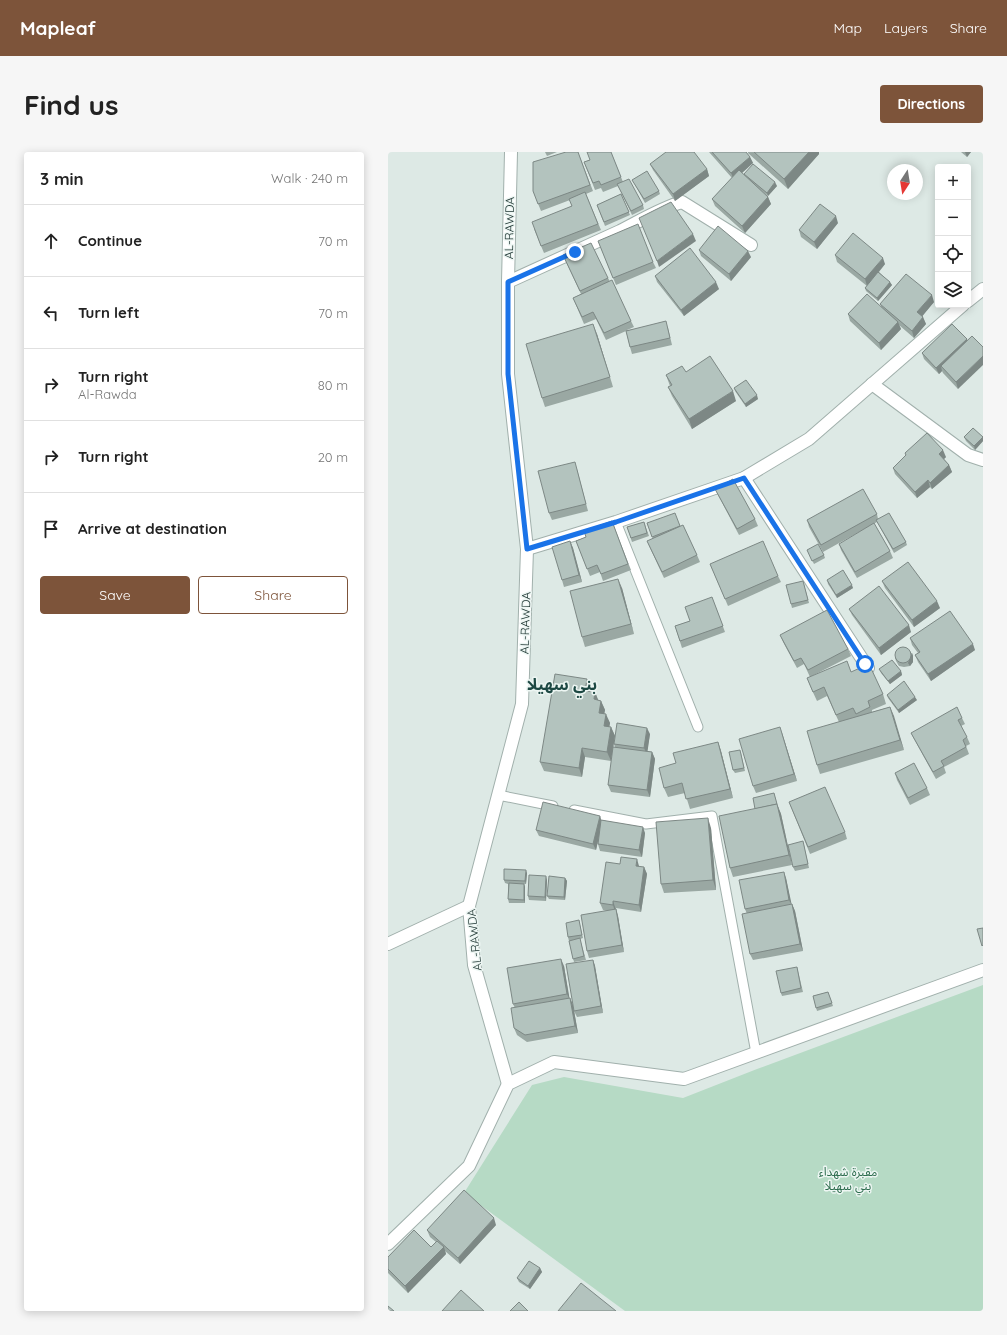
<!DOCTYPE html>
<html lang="en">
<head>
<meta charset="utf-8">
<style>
	body { margin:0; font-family:Quicksand,"Noto Sans Arabic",sans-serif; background:#f6f6f6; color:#222 }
	.controls { position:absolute; right:12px; top:12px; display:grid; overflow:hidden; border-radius:4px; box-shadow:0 2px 10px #0003 }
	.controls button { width:36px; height:36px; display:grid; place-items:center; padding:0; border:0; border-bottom:1px solid #e0e0e0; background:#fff; color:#222; font:20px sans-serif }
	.compass { position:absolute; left:499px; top:12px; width:36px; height:36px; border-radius:50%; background:#fff; box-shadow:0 2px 10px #0003; rotate:192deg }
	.stop { position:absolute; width:12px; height:12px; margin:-9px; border:3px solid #1a73e8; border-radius:50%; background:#fff }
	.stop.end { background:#1a73e8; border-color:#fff; box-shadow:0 1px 4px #0008 }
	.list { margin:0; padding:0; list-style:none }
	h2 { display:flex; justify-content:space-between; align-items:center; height:52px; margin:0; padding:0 16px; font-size:17px }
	h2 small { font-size:13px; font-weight:400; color:#767676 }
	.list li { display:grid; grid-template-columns:26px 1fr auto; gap:12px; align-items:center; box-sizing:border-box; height:72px; padding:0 16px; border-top:1px solid #e0e0e0 }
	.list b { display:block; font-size:15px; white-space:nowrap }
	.list p { margin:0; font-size:13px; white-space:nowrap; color:#767676 }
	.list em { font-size:13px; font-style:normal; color:#767676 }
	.actions { display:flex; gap:8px; padding:12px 16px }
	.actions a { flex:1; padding:9px 0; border:1px solid #7d543a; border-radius:4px; text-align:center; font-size:14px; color:#7d543a }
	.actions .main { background:#7d543a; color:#fff }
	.icon { flex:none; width:22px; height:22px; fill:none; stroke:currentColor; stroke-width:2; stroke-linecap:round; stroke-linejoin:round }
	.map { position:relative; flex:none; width:595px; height:1159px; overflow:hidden; border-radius:4px }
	header { display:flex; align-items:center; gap:24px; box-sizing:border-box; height:56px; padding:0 20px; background:#7d543a; color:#fff }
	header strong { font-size:19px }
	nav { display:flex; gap:22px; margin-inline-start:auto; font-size:14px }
	.intro { display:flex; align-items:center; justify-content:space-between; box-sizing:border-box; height:96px; padding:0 24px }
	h1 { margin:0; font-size:28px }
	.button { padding:10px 18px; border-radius:4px; background:#7d543a; color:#fff; font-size:14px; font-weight:700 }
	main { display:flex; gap:24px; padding:0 24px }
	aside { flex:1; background:#fff; border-radius:4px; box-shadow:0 2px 10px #0003 }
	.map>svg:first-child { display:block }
	.green { fill:#b6dac5 }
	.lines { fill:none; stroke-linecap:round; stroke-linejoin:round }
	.lane-casing { stroke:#a1b0ac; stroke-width:11 }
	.street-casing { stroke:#a1b0ac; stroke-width:14 }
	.lane { stroke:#fff; stroke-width:9 }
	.street { stroke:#fff; stroke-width:12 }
	.wall { fill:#9aa8a3 }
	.shaded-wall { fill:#7d8885 }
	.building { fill:#b3c3be; stroke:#7d8885 }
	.route { stroke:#1a73e8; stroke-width:5 }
	.labels { text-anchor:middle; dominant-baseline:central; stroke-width:3; stroke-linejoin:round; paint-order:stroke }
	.street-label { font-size:12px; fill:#203734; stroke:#edf6f3 }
	.park-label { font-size:12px; fill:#2c6c4d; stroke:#edf6f3 }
	.district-label { font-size:16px; font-weight:bold; fill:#1d4843; stroke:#edf6f3 }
</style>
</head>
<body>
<header>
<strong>Mapleaf</strong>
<nav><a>Map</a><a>Layers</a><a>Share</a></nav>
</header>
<div class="intro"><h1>Find us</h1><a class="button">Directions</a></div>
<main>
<aside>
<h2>3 min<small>Walk · 240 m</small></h2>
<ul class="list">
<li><svg class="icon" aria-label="ahead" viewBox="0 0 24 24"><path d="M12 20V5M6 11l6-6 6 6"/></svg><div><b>Continue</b></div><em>70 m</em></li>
<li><svg class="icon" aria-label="left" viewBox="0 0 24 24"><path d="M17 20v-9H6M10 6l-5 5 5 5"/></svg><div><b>Turn left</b></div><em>70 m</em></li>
<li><svg class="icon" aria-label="right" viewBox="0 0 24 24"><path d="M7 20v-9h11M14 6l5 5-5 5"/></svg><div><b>Turn right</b><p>Al-Rawda</p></div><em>80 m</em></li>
<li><svg class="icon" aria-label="right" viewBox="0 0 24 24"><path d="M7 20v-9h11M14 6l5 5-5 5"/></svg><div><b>Turn right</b></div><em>20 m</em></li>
<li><svg class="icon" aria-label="arrive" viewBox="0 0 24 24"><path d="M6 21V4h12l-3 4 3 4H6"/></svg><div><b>Arrive at destination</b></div></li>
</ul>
<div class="actions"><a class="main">Save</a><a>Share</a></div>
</aside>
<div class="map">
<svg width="595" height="1159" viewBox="0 0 595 1159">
	<rect width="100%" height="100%" fill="#dde9e5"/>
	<!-- green -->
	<polygon class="green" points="595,833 595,1159 237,1159 76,1041 144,933 176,925 295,946 369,917"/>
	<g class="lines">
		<!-- lane casing -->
		<g class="lane-casing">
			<g id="lane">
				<polyline points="228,370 310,575"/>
				<polyline points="110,643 165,654"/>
				<polyline points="186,658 258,672 324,664 368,901"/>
			</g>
		</g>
		<!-- street casing -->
		<g class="street-casing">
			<g id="street">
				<path d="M120 130C158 113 195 96 232 79 252 69 273 56 294 50L363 93"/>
				<polyline points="580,149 595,137"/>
				<polyline points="484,232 580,303 595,308"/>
				<polyline points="356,326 480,516"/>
				<polyline points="139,397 228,370 356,326 421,287 575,153"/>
				<polyline points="0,792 81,754"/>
				<polyline points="120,932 86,813 81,754 134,552 139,397 120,222 120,130 123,0"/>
				<polyline points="0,1092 81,1014 120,932 166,910 296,927 595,818"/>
			</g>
		</g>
		<!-- lane -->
		<use href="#lane" class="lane"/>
		<!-- street -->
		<use href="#street" class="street"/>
	</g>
	<!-- wall -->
	<g class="wall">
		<polygon points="157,0 169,0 159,4"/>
		<polygon points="190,0 205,39 198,42 213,78 156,101 146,77 184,54 182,48 153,59 145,39"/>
		<polygon points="223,0 235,30 255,53 256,57 244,63 230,34 215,40 213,36 207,38 196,10"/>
		<polygon points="321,0 358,0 362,5 365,11 354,21 357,24 356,22 389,34 380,44 371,37 380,45 383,52 357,81 327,54 324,47 344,26"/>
		<polygon points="360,0 431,0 431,2 400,37 360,1"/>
		<polygon points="573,0 583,0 579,5"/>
		<polygon points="262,12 319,17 321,24 287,49 265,18"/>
		<polygon points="244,28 271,39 272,42 257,51 246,31"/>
		<polygon points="233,42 242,63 217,74 209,53"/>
		<polygon points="450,71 429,97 413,85 411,78"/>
		<polygon points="210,89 265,110 268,116 228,133"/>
		<polygon points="311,98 363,105 343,129 313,104"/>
		<polygon points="175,103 220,126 243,169 246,175 239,178 280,176 284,193 244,202 242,195 238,179 218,188 208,167 196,172 185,146 193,142 178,110"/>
		<polygon points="447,103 497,112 491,120 504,133 490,149 478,139 477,136 479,134 449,110"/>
		<polygon points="267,124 331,137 296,164 269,130"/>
		<polygon points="546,150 534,164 538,172 526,186 511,173 513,177 493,198 462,169 460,162 493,154 492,152"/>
		<polygon points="209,182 225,235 157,255 154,246"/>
		<polygon points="579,189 570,237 555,221 554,219 551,222 536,207 534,201"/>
		<polygon points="278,223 348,249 304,277 284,244 280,235 282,234"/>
		<polygon points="346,236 370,247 358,255 347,239"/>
		<polygon points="576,285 595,285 595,289 587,298 578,289"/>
		<polygon points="517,301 558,305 556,307 561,313 564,320 544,337 542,335 529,346 507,322 505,316 518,304"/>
		<polygon points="189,317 200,359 164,368 161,361"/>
		<polygon points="327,337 367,367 370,374 351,383 330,343"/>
		<polygon points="489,362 490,367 518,390 519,393 506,401 489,370 435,400 421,375 419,368"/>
		<polygon points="224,369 243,418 215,429 212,420 202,424 188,389 198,385"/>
		<polygon points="256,370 261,384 244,390 239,375"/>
		<polygon points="259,371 292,374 309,403 312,410 276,426 262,396 259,389 265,387"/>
		<polygon points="182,389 185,396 194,430 176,435 174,428"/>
		<polygon points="451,392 502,399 505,406 469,426 453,398"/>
		<polygon points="419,398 436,403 437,406 426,412"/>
		<polygon points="322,412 390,424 393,430 340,454"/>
		<polygon points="439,428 465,436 449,446 440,432"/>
		<polygon points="494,429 552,456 526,475 497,436"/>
		<polygon points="416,432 421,451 404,456 403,452"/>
		<polygon points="234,436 246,482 197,495 194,485"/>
		<polygon points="324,445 337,480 294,496 287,474 302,469"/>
		<polygon points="461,457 523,480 493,503 464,463"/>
		<polygon points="392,483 460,497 463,504 422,525 416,512 409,516 395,490"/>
		<polygon points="522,486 587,498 543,529 530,510 527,503 530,501 524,493"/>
		<polygon points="524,501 525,504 525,510 522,514 516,515 511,514 508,509 507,506"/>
		<polygon points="491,517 513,519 514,523 502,532 493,521"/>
		<polygon points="463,520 495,542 498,552 484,558 484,560 502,555 516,598 432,622 429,613 451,570 439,544 429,549 423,536 419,526"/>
		<polygon points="203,537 202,539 207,540 210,548 213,549 217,558 216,561 222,571 221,575 223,575 227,584 223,609 197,605 194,625 156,619 152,610"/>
		<polygon points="499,543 529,548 511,561 500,546"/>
		<polygon points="574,566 577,572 573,574 579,585 582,592 578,594 581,602 556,615 558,621 548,627 526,587 523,581"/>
		<polygon points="394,581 409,629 368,641 365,634"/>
		<polygon points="262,582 259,599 264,600 267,607 262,645 223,640 220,633 227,595 226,592"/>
		<polygon points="330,590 333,599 345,646 302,657 297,641 280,645 276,636 288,611"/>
		<polygon points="353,601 357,619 347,621 345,618"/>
		<polygon points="507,621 539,636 542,643 522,653 509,628"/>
		<polygon points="386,641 389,652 393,662 404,713 345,725 342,716 367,657"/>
		<polygon points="401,650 457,680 459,687 422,702"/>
		<polygon points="212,664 213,668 257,681 254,705 212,699 210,692 211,685 208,698 151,684 148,678"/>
		<polygon points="323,676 328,738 276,741 273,732"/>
		<polygon points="416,693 421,716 407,719 405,715"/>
		<polygon points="251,714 251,715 256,715 259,722 253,760 228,756 230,764 236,800 201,806 199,799 219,759 215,758 212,751"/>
		<polygon points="139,721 138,732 136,732 137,735 137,751 121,751 120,747 120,732 117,731 116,728"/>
		<polygon points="177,726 179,729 177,748 161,747 159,744"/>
		<polygon points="398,726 403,752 404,752 407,759 415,799 365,808 362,802 359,762 357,757"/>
		<polygon points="159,728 158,749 141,748 140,744"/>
		<polygon points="191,768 195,786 192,787 198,808 186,810 180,785"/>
		<polygon points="205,808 207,814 215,861 189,865 186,859"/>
		<polygon points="176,814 181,846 182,846 185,853 190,881 139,890 129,883 126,876 127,856 125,852"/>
		<polygon points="409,815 415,840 394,844 393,841"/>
		<polygon points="440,840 445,854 429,859 425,844"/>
		<polygon points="108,1073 72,1112 57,1099 58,1102 20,1141 0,1121 0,1105 43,1095 48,1090 42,1085 39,1078"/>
		<polygon points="152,1116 154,1120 142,1137 131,1130 129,1126"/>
	</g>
	<!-- shaded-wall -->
	<g class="shaded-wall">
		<polygon points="421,0 431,0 431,2 400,37 396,27"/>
		<polygon points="577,0 583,0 579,5"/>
		<polygon points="362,5 365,11 346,28 343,21"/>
		<polygon points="319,17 321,24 287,49 285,42"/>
		<polygon points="387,30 389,34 380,44 379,41"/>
		<polygon points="380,45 383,52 357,81 354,74"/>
		<polygon points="448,64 450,71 429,97 426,90"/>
		<polygon points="305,82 308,89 271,115 269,109"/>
		<polygon points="360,99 363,105 343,129 341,122"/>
		<polygon points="495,106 497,112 479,134 477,127"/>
		<polygon points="328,130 331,137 296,164 293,158"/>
		<polygon points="502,130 504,133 490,149 489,146"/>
		<polygon points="544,143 546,150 532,167 529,160"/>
		<polygon points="535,165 538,172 526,186 524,179"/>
		<polygon points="510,170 513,177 493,198 491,191"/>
		<polygon points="205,172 209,182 225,235 222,225"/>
		<polygon points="579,187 581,193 553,214 554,219 551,222 548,216"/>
		<polygon points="595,204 595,213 570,237 568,230"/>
		<polygon points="345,239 348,249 304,277 301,267"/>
		<polygon points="369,243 370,247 358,255 357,252"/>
		<polygon points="595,285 595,289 587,298 586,294"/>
		<polygon points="555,298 558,305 554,309 551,302"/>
		<polygon points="561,313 564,320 544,337 542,331"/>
		<polygon points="540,328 542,335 529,346 527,340"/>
		<polygon points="182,389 185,396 194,430 191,423"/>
		<polygon points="230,427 234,436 246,482 243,472"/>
		<polygon points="464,433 465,436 449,446 448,443"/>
		<polygon points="549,449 552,456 526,475 524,468"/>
		<polygon points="521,473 523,480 493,503 491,496"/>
		<polygon points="585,492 587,498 543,529 540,522"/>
		<polygon points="524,501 525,504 525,510 522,514 520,511"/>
		<polygon points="513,519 514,523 502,532 500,529"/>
		<polygon points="199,527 203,537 200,548 197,539"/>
		<polygon points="207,540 211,550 206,547"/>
		<polygon points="527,545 529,548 511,561 510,558"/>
		<polygon points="213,549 217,558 215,570 211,561"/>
		<polygon points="502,555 506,564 516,598 512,588"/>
		<polygon points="218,562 222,571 220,583 216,574"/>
		<polygon points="223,575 227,584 223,609 219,600"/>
		<polygon points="392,575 394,581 409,629 406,622"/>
		<polygon points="259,576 262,582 259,603 256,596"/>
		<polygon points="330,590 333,599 345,646 342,637"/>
		<polygon points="194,596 197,605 194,625 191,616"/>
		<polygon points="264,600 267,607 262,645 259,638"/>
		<polygon points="389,652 393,662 404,713 401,703"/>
		<polygon points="212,664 214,671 208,698 205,692"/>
		<polygon points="320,666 323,676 328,738 325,728"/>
		<polygon points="255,675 257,681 254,705 251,698"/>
		<polygon points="249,707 251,714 250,721 248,714"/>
		<polygon points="256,715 259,722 253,760 251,753"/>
		<polygon points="138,718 139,721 138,732 137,729"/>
		<polygon points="396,720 398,726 404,754 401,748"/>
		<polygon points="158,724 159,728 158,749 157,745"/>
		<polygon points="177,726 179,729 177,748 176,745"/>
		<polygon points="136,732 137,735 137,751 136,748"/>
		<polygon points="225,749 230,764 236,800 234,793 227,760 225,753"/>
		<polygon points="404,752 407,759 415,799 412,792"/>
		<polygon points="173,807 176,814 182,849 179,842"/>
		<polygon points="205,808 207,814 215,861 213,854"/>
		<polygon points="182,846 185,853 190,881 187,874"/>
		<polygon points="106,1066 108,1073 72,1112 70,1106"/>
		<polygon points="56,1095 58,1102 20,1141 17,1134"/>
		<polygon points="152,1116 154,1120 142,1137 140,1134"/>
	</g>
	<!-- building -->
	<g class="building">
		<polygon points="178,0 190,0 202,33 150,52 145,39 145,10"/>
		<polygon points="199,0 223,0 233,25 213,33 211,29 205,31 196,10 202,8"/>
		<polygon points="278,0 306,0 319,17 285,42 262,12"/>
		<polygon points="324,0 358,0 362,5 343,21"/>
		<polygon points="366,0 421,0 396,27"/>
		<polygon points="365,12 387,30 379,41 356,22"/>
		<polygon points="351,18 380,45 354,74 324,47"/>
		<polygon points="259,19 271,39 256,47 244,28"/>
		<polygon points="241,27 255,53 243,59 229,32"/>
		<polygon points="197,40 210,72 153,94 144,70 184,54 181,47"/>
		<polygon points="233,42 241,60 216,70 209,53"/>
		<polygon points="283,50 305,82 269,109 251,66"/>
		<polygon points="432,52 448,64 426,90 411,78"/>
		<polygon points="250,72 265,110 225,126 210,89"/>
		<polygon points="330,74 360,99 341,122 311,98"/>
		<polygon points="465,81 495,106 477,127 447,103"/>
		<polygon points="203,91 220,126 192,139 175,103"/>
		<polygon points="302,96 328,130 293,158 267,124"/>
		<polygon points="490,120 502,130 489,146 477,136"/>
		<polygon points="518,122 544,143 529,160 535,165 524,179 492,152"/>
		<polygon points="224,128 243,169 216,181 205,160 194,165 185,146"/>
		<polygon points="479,142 510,170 491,191 460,162"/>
		<polygon points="278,169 282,186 242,195 238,179"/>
		<polygon points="205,172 222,225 154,246 138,192"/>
		<polygon points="564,172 579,187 548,216 534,201"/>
		<polygon points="584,184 595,195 595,204 568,230 553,214"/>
		<polygon points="322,204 345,239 301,267 280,235 284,233 278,223 294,214 298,220"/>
		<polygon points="358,228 369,243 357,252 346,236"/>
		<polygon points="585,276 595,285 586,294 576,285"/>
		<polygon points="539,281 555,298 551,302 561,313 542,331 540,328 527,340 505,316 518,303 517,301"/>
		<polygon points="187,310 198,352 161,361 150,319"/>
		<polygon points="345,327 367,367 349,377 327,337"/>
		<polygon points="475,337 489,362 433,393 419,368"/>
		<polygon points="287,361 292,374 264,385 259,371"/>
		<polygon points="501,361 518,390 505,397 488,368"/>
		<polygon points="224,369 240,412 213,422 209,413 199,417 188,389 198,385 196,379"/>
		<polygon points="256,370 259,381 243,386 239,375"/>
		<polygon points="486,371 502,399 467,420 451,392"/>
		<polygon points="295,373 309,403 274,420 259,389"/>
		<polygon points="182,389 191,423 174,428 164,395"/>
		<polygon points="375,389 390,424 337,447 322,412"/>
		<polygon points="430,392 436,403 424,409 419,398"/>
		<polygon points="520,410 549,449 524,468 494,429"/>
		<polygon points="455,418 464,433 448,443 439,428"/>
		<polygon points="230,427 243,472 194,485 182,439"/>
		<polygon points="415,429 420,448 403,452 398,433"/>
		<polygon points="491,434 521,473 491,496 461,457"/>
		<polygon points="324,445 335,474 292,489 287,474 302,469 297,455"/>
		<polygon points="439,458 460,497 420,518 413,506 406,509 392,483"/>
		<polygon points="562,459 585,492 540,522 527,503 532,500 522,486"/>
		<circle cx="515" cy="503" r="8"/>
		<polygon points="504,508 513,519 500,529 491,517"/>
		<polygon points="459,509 463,520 481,512 495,542 480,549 482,555 468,562 465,556 448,563 436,535 425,540 419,526"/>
		<polygon points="167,522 199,527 197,539 207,540 206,547 213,549 211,561 218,562 216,574 223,575 219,600 194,596 191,616 152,610"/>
		<polygon points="516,529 527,545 510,558 499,543"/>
		<polygon points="502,555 512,588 429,613 419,579"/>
		<polygon points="569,555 574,566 570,568 579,585 575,588 578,595 553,609 556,614 545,620 523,581"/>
		<polygon points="229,571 259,576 256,596 226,592"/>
		<polygon points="392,575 406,622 365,634 351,587"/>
		<polygon points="330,590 342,637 298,647 294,631 276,636 271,616 288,611 285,601"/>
		<polygon points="225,595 264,600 259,638 220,633"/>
		<polygon points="352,598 356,616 345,618 341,600"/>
		<polygon points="526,611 539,636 520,646 507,621"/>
		<polygon points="437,635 457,680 420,695 401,650"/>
		<polygon points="386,641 389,652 367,657 365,646"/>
		<polygon points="155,650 212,664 205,692 148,678"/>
		<polygon points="389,652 401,703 342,716 331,664"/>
		<polygon points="320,666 325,728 273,732 268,670"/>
		<polygon points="213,668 255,675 251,698 210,692"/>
		<polygon points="415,689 420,712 405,715 400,693"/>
		<polygon points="233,705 249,707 248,714 256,715 251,753 225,749 225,753 212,751 218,710 232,712"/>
		<polygon points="116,717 138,718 137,729 116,728"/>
		<polygon points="396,720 401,748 357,757 351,728"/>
		<polygon points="141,723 158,724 157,745 140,744"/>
		<polygon points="161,724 177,726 176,745 159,744"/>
		<polygon points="121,731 136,732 136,748 120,747"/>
		<polygon points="404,752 412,792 362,802 354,762"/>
		<polygon points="228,757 234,793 199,799 193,763"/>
		<polygon points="191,768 194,783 180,785 178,771"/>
		<polygon points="595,776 595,793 594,794 589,777"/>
		<polygon points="192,786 196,804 185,807 181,789"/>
		<polygon points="173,807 179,842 125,852 119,816"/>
		<polygon points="205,808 213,854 186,859 178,812"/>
		<polygon points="409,815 413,836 393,841 388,819"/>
		<polygon points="440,840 444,851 428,856 425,844"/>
		<polygon points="182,846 187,874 137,883 126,876 123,856"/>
		<polygon points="76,1038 106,1066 70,1106 39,1078"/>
		<polygon points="26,1078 43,1095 49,1089 56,1095 17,1134 0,1117 0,1105"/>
		<polygon points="141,1109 152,1116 140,1134 129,1126"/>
		<polygon points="193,1131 228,1159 170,1159"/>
		<polygon points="73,1138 96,1159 54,1159"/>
		<polygon points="131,1150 140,1159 122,1159"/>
		<polygon points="0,1154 6,1159 0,1159"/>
	</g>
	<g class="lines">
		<!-- route -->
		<polyline class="route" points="187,100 120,130 120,222 139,397 228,370 356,326 477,512"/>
	</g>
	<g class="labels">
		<!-- street labels -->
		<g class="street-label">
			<text transform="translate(121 76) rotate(-89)">AL-RAWDA</text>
			<text transform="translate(137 471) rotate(-88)">AL-RAWDA</text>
			<text transform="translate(86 788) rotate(-96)">AL-RAWDA</text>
		</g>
		<!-- park labels -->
		<g class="park-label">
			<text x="460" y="1019">مقبرة شهداء<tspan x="460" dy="14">بني سهيلا</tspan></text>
		</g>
		<!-- district labels -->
		<g class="district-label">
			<text x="174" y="532">بني سهيلا</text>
		</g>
	</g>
</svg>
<div class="controls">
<button>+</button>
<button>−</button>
<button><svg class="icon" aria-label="locate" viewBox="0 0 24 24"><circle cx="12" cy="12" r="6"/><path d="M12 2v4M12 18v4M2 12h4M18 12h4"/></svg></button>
<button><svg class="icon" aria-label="layers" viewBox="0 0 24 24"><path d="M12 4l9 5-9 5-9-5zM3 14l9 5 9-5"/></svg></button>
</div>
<svg class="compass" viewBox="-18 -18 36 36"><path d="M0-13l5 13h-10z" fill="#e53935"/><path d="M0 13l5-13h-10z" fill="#767676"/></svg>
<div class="stop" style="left:477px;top:512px"></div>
<div class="stop end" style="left:187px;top:100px"></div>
</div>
</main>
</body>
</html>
